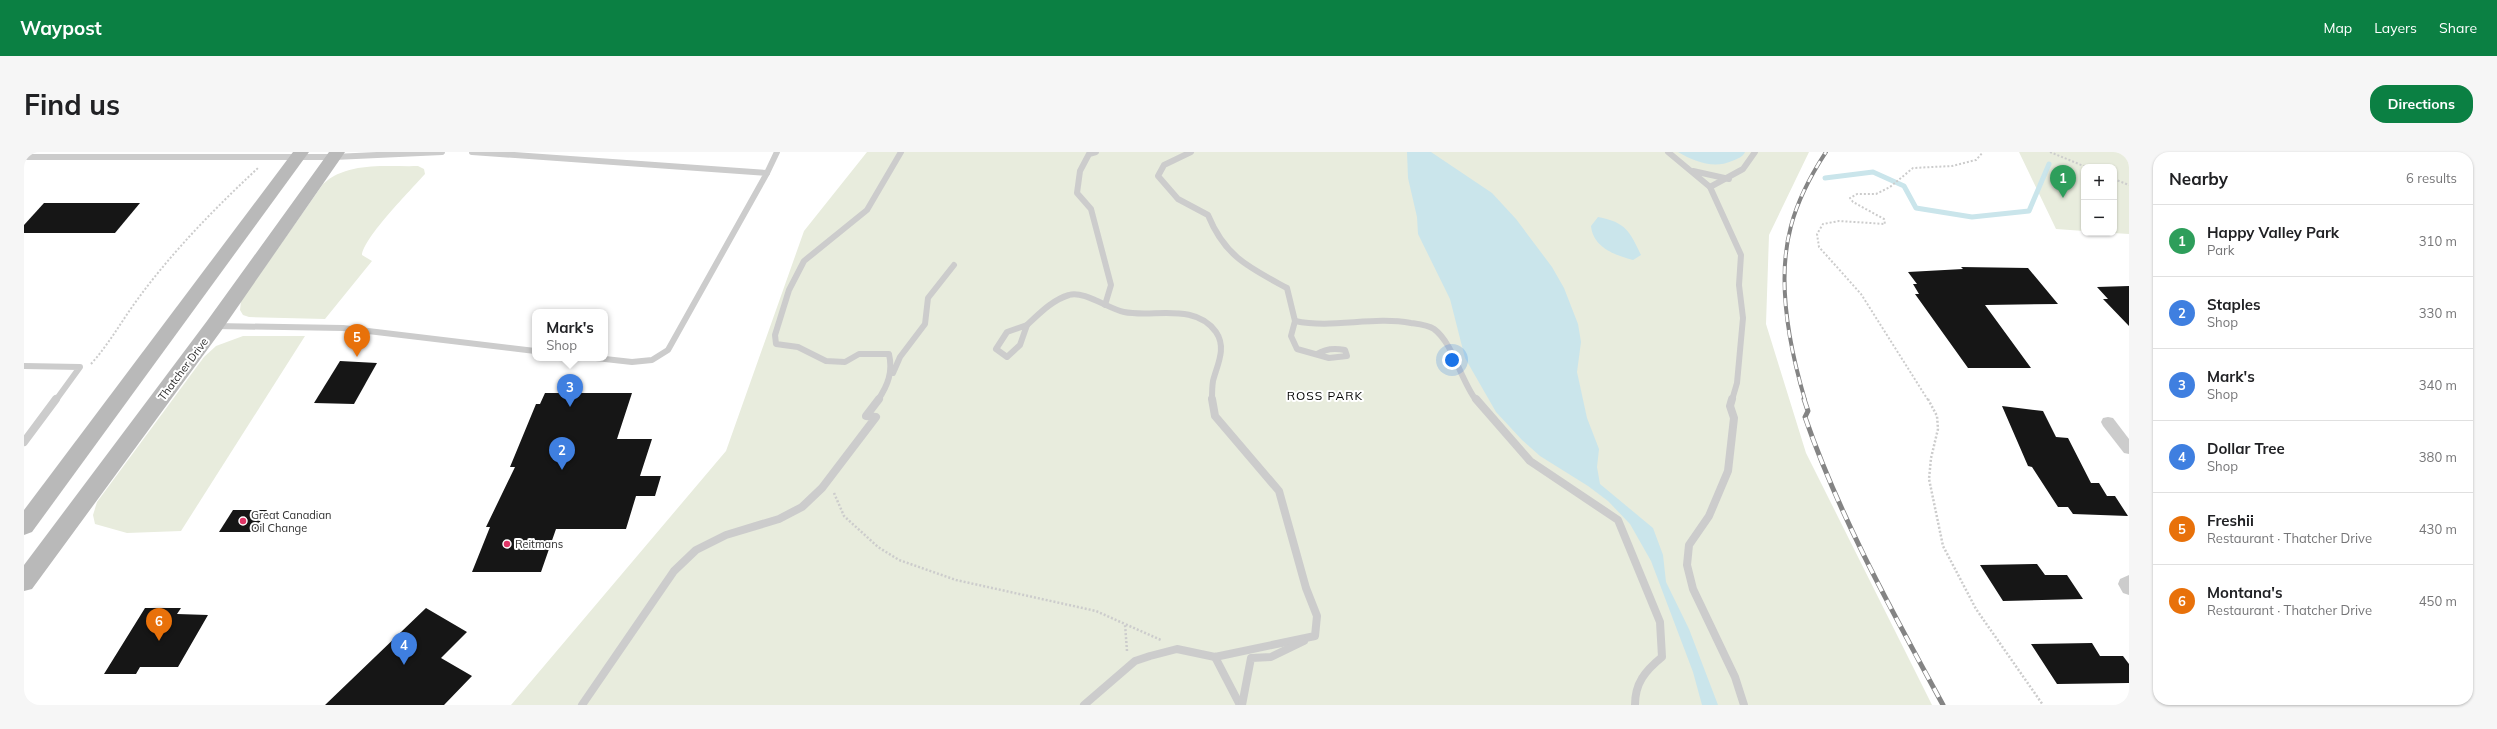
<!DOCTYPE html>
<html lang="en">
<head>
<meta charset="utf-8">
<style>
	body { margin:0; font-family:Mulish,sans-serif; background:#f6f6f6; color:#202124 }
	.controls { position:absolute; right:12px; top:12px; display:grid; overflow:hidden; border-radius:8px; box-shadow:0 1px 3px #0004 }
	.controls button { width:36px; height:36px; display:grid; place-items:center; padding:0; border:0; border-bottom:1px solid #e0e0e0; background:#fff; color:#202124; font:20px sans-serif }
	.you { position:absolute; left:1428px; top:208px; width:14px; height:14px; margin:-10px; border:3px solid #fff; border-radius:50%; background:#1a73e8; box-shadow:0 0 0 6px #1a73e833 }
	.badge { display:grid; place-items:center; width:26px; height:26px; border-radius:50%; background:#0b8043; color:#fff; font-size:13px; font-weight:700 }
	.pin { position:absolute; translate:-50% -33px; filter:drop-shadow(0 1px 2px #0008) }
	.pin::after { content:''; position:absolute; top:21px; width:14px; height:12px; background:inherit; clip-path:polygon(0 0,100% 0,50% 100%) }
	.popup { position:absolute; left:508px; top:157px; width:76px; height:52px; box-sizing:border-box; display:grid; place-content:center; border-radius:8px; background:#fff; filter:drop-shadow(0 1px 3px #0005); font-size:13px; white-space:nowrap; color:#757577 }
	.popup b { font-size:15px; color:#202124 }
	.popup::after { content:''; position:absolute; left:50%; top:100%; margin-left:-8px; border:8px solid transparent; border-top-color:#fff }
	.list { margin:0; padding:0; list-style:none }
	h2 { display:flex; justify-content:space-between; align-items:center; height:52px; margin:0; padding:0 16px; font-size:17px }
	h2 small { font-size:13px; font-weight:400; color:#757577 }
	.list li { display:grid; grid-template-columns:26px 1fr auto; gap:12px; align-items:center; box-sizing:border-box; height:72px; padding:0 16px; border-top:1px solid #e0e0e0 }
	.list b { display:block; font-size:15px; white-space:nowrap }
	.list p { margin:0; font-size:13px; white-space:nowrap; color:#757577 }
	.list em { font-size:13px; font-style:normal; color:#757577 }
	.map { position:relative; flex:none; width:2105px; height:553px; overflow:hidden; border-radius:16px }
	header { display:flex; align-items:center; gap:24px; box-sizing:border-box; height:56px; padding:0 20px; background:#0b8043; color:#fff }
	header strong { font-size:19px }
	nav { display:flex; gap:22px; margin-inline-start:auto; font-size:14px }
	.intro { display:flex; align-items:center; justify-content:space-between; box-sizing:border-box; height:96px; padding:0 24px }
	h1 { margin:0; font-size:28px }
	.button { padding:10px 18px; border-radius:16px; background:#0b8043; color:#fff; font-size:14px; font-weight:700 }
	main { display:flex; gap:24px; padding:0 24px }
	aside { flex:1; background:#fff; border-radius:16px; box-shadow:0 1px 3px #0004 }
	.map>svg:first-child { display:block }
	.green { fill:#e8ecdd }
	.water { fill:#cae5eb }
	.lines { fill:none; stroke-linecap:round; stroke-linejoin:round }
	.stream { stroke:#cae5eb; stroke-width:5 }
	.building { fill:#161616 }
	.path-far1 { stroke:#ccc; stroke-width:2; stroke-dasharray:2 2; stroke-linecap:butt }
	.path { stroke:#ccc; stroke-width:2.5; stroke-dasharray:2 2; stroke-linecap:butt }
	.service-far1 { stroke:#ccc; stroke-width:6 }
	.service { stroke:#ccc; stroke-width:8 }
	.minor { fill:#ccc; fill-rule:evenodd }
	.secondary { fill:#b9b9b9; fill-rule:evenodd }
	.rail-far1-casing { stroke:#848484; stroke-width:4 }
	.rail-casing { stroke:#848484; stroke-width:5 }
	.rail-far1 { stroke:#fff; stroke-width:2.5; stroke-dasharray:8; stroke-linecap:butt }
	.rail { stroke:#fff; stroke-width:3.5; stroke-dasharray:10; stroke-linecap:butt }
	.poi-dot { fill:#e03667; stroke:#fff; stroke-width:1.5 }
	.labels { text-anchor:middle; dominant-baseline:central; stroke-width:4; stroke-linejoin:round; paint-order:stroke }
	.street-label { font-size:11px; fill:#2f2f2f; stroke:#fff }
	.poi-label { font-size:11px; fill:#2f2f2f; stroke:#fff; text-anchor:start }
	.neighbourhood-label { font-size:12px; letter-spacing:1px; fill:#000; stroke:#fff }
</style>
</head>
<body>
<header>
<strong>Waypost</strong>
<nav><a>Map</a><a>Layers</a><a>Share</a></nav>
</header>
<div class="intro"><h1>Find us</h1><a class="button">Directions</a></div>
<main>
<div class="map">
<svg width="2105" height="553" viewBox="0 0 2105 553">
	<rect width="100%" height="100%" fill="#fff"/>
	<!-- green -->
	<g class="green">
		<polygon points="843,0 1785,0 1745,83 1742,172 1782,301 1908,553 487,553 702,299 780,79"/>
		<polygon points="1995,0 2105,0 2105,82 2089,81 2090,15 2060,15 2060,79 2032,77"/>
		<path d="M394 14 400 17 401 22C387 38 340 85 338 103L348 109 301 167 225 165 219 163 216 158 217 149 299 32C324 9 363 15 394 14Z"/>
		<polygon points="219,184 281,184 157,379 103,381 71,372 69,363 73,350 180,205 192,194"/>
	</g>
	<!-- water -->
	<g class="water">
		<polygon points="1383,0 1407,0 1468,41 1492,67 1528,115 1540,136 1554,172 1557,190 1553,220 1563,266 1575,297 1573,315 1576,332 1629,376 1639,403 1642,430 1665,477 1694,553 1678,553 1669,520 1627,409 1606,372 1584,349 1564,334 1516,304 1498,288 1472,260 1441,206 1426,147 1394,82 1393,65 1384,26"/>
		<path d="M1654 0H1721C1719 5 1713 7 1708 9 1690 17 1671 10 1654 0Z"/>
		<path d="M1574 65C1602 70 1606 80 1617 103L1609 108C1590 103 1569 95 1567 74Z"/>
	</g>
	<g class="lines">
		<!-- stream -->
		<polyline class="stream" points="1801,26 1849,20 1880,34 1892,56 1948,65 2005,59 2025,12"/>
	</g>
	<!-- building -->
	<g class="building">
		<polygon points="20,51 116,51 91,81 0,81 0,73"/>
		<polygon points="1937,115 2004,116 2034,152 1961,153 2007,216 1944,216 1891,142 1895,142 1889,132 1893,132 1884,120 1939,117"/>
		<polygon points="2105,134 2105,174 2079,147 2084,147 2073,135"/>
		<polygon points="316,209 353,211 330,252 290,251"/>
		<polygon points="521,241 608,241 593,287 628,287 616,324 637,324 631,344 612,344 602,377 532,377 517,420 448,420 466,375 462,375 491,315 486,315 512,252 516,252"/>
		<polygon points="1978,254 2019,259 2032,285 2044,286 2067,331 2075,331 2083,344 2091,344 2104,364 2049,362 2044,355 2034,355 2008,315 2004,314"/>
		<polygon points="209,358 243,358 230,380 195,380"/>
		<polygon points="2013,412 2021,423 2043,423 2059,447 1979,449 1956,413"/>
		<polygon points="121,456 157,456 153,462 184,463 154,515 116,515 112,522 80,522"/>
		<polygon points="402,456 443,480 417,506 448,524 420,553 301,553"/>
		<polygon points="2068,491 2076,504 2099,504 2105,512 2105,531 2033,532 2007,492"/>
	</g>
	<g class="lines">
		<!-- path-far1 -->
		<g class="path-far1">
			<polyline points="2026,0 2062,15"/>
			<polyline points="2090,27 2105,33"/>
			<path d="M67 212C85 192 97 170 113 148 148 100 191 56 234 16"/>
			<polyline points="1904,248 1837,142 1795,95 1793,82 1799,72 1815,69 1861,72 1860,67 1829,50 1826,46 1833,42 1852,42 1866,35 1889,16 1928,14 1952,8 1959,0"/>
		</g>
		<!-- path -->
		<g class="path">
			<polyline points="1904,247 1913,264 1914,277 1907,306 1905,327 1919,394 1952,457 2019,553"/>
			<polyline points="810,341 820,364 854,395 875,408 932,428 1072,459 1101,472"/>
			<polyline points="1103,499 1101,472 1137,488"/>
		</g>
		<!-- service-far1 -->
		<g class="service-far1">
			<polyline points="448,0 743,21 644,198 628,208 608,210 572,206"/>
			<polyline points="1072,0 1065,2 1056,19 1053,41 1067,57 1087,133 1081,153"/>
			<path d="M1167 0 1140 13 1134 24 1154 47 1184 63C1201 105 1226 116 1263 136L1271 169 1267 184 1273 197 1305 206 1323 204 1321 198C1311 196 1302 196 1293 202"/>
			<polyline points="1644,0 1686,35 1717,103 1715,133 1719,166 1713,231 1708,248"/>
			<polyline points="310,5 418,0"/>
			<polyline points="1669,19 1705,27"/>
			<polyline points="743,21 753,0"/>
			<polyline points="1686,35 1719,17 1731,0"/>
			<path d="M1271 169C1309 177 1348 164 1387 171 1394 172 1404 173 1410 177 1429 191 1437 229 1452 248"/>
			<polygon points="1003,173 996,193 983,205 972,197 983,180"/>
			<path d="M1003 173C1015 162 1028 148 1045 143 1059 138 1085 157 1100 160 1129 166 1171 150 1192 180 1203 196 1193 213 1189 229 1188 235 1188 242 1188 248"/>
			<polyline points="191,174 319,176 511,199"/>
			<polyline points="0,214 56,215 32,248"/>
			<polyline points="869,221 876,205 901,172 904,146 930,113"/>
			<path d="M854 248C864 233 869 220 865 202H835L821 210 802 209 774 195 752 192 751 183 765 138 780 109 843 58 877 0"/>
		</g>
		<!-- service -->
		<g class="service">
			<path d="M1452 247 1506 309 1594 368 1636 470 1638 505C1621 519 1611 531 1611 553"/>
			<polyline points="1708,247 1706,254 1710,266 1704,319 1685,364 1665,393 1663,413 1669,437 1711,525 1720,553"/>
			<polyline points="0,290 32,247"/>
			<polyline points="1191,505 1216,553"/>
			<polyline points="558,553 650,419 672,398 702,383 755,367 778,355 798,336 852,265 842,264 855,247"/>
			<polyline points="1060,553 1111,509 1126,504 1153,497 1191,505 1291,484 1293,464 1282,436 1255,339 1191,264 1188,247"/>
			<polyline points="1218,553 1227,506 1247,505 1280,489"/>
		</g>
		<!-- minor -->
		<g class="minor">
			<polygon points="0,2 310,2 316,5 310,8 0,8"/>
			<polygon points="2084,265 2089,266 2105,287 2105,302 2100,301 2079,274 2077,270 2079,266"/>
			<polygon points="2105,423 2105,443 2099,441 2094,432 2096,427"/>
		</g>
		<!-- secondary -->
		<g class="secondary">
			<polygon points="269,0 285,0 8,380 0,383 0,358"/>
			<polygon points="305,0 321,0 197,179 8,437 0,439 0,413 183,169"/>
		</g>
		<!-- rail-far1 casing -->
		<g class="rail-far1-casing">
			<path id="rail-far1" d="M1781 248C1765 194 1752 129 1767 74 1774 47 1787 23 1802 0"/>
		</g>
		<!-- rail casing -->
		<g class="rail-casing">
			<path id="rail" d="M1780 247 1784 259 1781 265C1816 366 1868 459 1919 553"/>
		</g>
		<!-- rail-far1 -->
		<use href="#rail-far1" class="rail-far1"/>
		<!-- rail -->
		<use href="#rail" class="rail"/>
	</g>
	<!-- markers -->
	<g class="poi-dot">
		<circle cx="219" cy="369" r="4"/>
		<circle cx="483" cy="392" r="4"/>
	</g>
	<g class="labels">
		<!-- street labels -->
		<g class="street-label">
			<text transform="translate(159 217) rotate(-53)">Thatcher Drive</text>
		</g>
		<!-- poi labels -->
		<g class="poi-label">
			<text x="227" y="363">Great Canadian<tspan x="227" dy="13">Oil Change</tspan></text>
			<text x="491" y="392">Reitmans</text>
		</g>
		<!-- neighbourhood labels -->
		<g class="neighbourhood-label">
			<text x="1301" y="243">ROSS PARK</text>
		</g>
	</g>
</svg>
<div class="controls">
<button>+</button>
<button>−</button>
</div>
<div class="you"></div>
<div class="pin badge" style="left:2039px;top:46px;background:#2e9e5b">1</div>
<div class="pin badge" style="left:538px;top:318px;background:#3f7fe0">2</div>
<div class="pin badge" style="left:546px;top:255px;background:#3f7fe0">3</div>
<div class="popup"><b>Mark's</b>Shop</div>
<div class="pin badge" style="left:380px;top:513px;background:#3f7fe0">4</div>
<div class="pin badge" style="left:333px;top:205px;background:#e8710a">5</div>
<div class="pin badge" style="left:135px;top:489px;background:#e8710a">6</div>
</div>
<aside>
<h2>Nearby<small>6 results</small></h2>
<ul class="list">
<li><span class="badge" style="background:#2e9e5b">1</span><div><b>Happy Valley Park</b><p>Park</p></div><em>310 m</em></li>
<li><span class="badge" style="background:#3f7fe0">2</span><div><b>Staples</b><p>Shop</p></div><em>330 m</em></li>
<li><span class="badge" style="background:#3f7fe0">3</span><div><b>Mark's</b><p>Shop</p></div><em>340 m</em></li>
<li><span class="badge" style="background:#3f7fe0">4</span><div><b>Dollar Tree</b><p>Shop</p></div><em>380 m</em></li>
<li><span class="badge" style="background:#e8710a">5</span><div><b>Freshii</b><p>Restaurant · Thatcher Drive</p></div><em>430 m</em></li>
<li><span class="badge" style="background:#e8710a">6</span><div><b>Montana's</b><p>Restaurant · Thatcher Drive</p></div><em>450 m</em></li>
</ul>
</aside>
</main>
</body>
</html>
